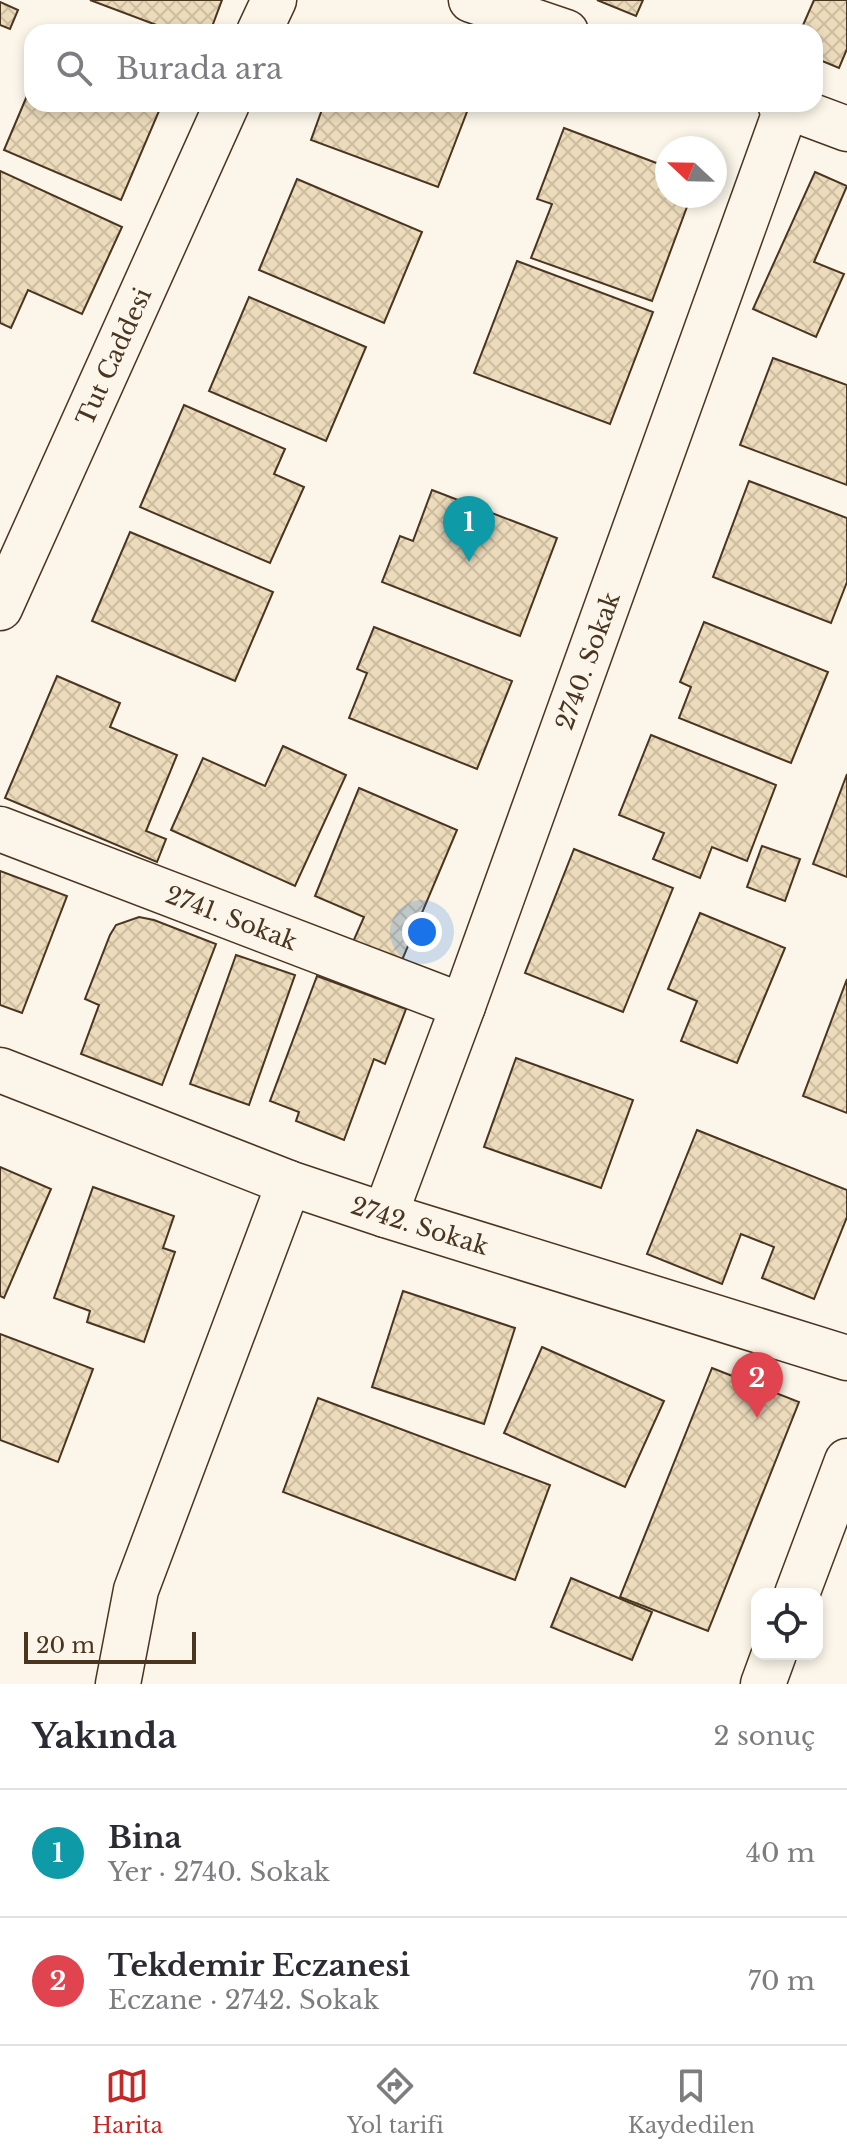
<!DOCTYPE html>
<html lang="tr">
<head>
<meta charset="utf-8">
<style>
	body { margin:0; font-family:"Libre Baskerville",serif; background:#f2f2f3; color:#2b2b33 }
	.controls { position:absolute; right:24px; bottom:24px; display:grid; overflow:hidden; border-radius:16px; box-shadow:0 4px 12px #0003 }
	.controls button { width:72px; height:72px; display:grid; place-items:center; padding:0; border:0; border-bottom:2px solid #e1e1e2; background:#fff; color:#2b2b33; font:40px sans-serif }
	.compass { position:absolute; left:655px; top:136px; width:72px; height:72px; border-radius:50%; background:#fff; box-shadow:0 4px 12px #0003; rotate:292deg }
	.scale { position:absolute; left:24px; bottom:20px; width:172px; box-sizing:border-box; padding-left:8px; border:4px solid #4a3520; border-top:0; font-size:22px; line-height:28px; white-space:nowrap; color:#4a3520; -webkit-text-stroke:6px #fbf6e9; paint-order:stroke }
	.you { position:absolute; left:422px; top:932px; width:28px; height:28px; margin:-20px; border:6px solid #fff; border-radius:50%; background:#1a73e8; box-shadow:0 0 0 12px #1a73e833 }
	.badge { display:grid; place-items:center; width:52px; height:52px; border-radius:50%; background:#c62828; color:#fff; font-size:26px; font-weight:700 }
	.pin { position:absolute; translate:-50% -66px; filter:drop-shadow(0 2px 4px #0008) }
	.pin::after { content:''; position:absolute; top:42px; width:28px; height:24px; background:inherit; clip-path:polygon(0 0,100% 0,50% 100%) }
	.list { margin:0; padding:0; list-style:none }
	h2 { display:flex; justify-content:space-between; align-items:center; height:104px; margin:0; padding:0 32px; font-size:34px }
	h2 small { font-size:26px; font-weight:400; color:#7c7c81 }
	.list li { display:grid; grid-template-columns:52px 1fr auto; gap:24px; align-items:center; box-sizing:border-box; height:128px; padding:0 32px; border-top:2px solid #e1e1e2 }
	.list b { display:block; font-size:30px; white-space:nowrap }
	.list p { margin:0; font-size:26px; white-space:nowrap; color:#7c7c81 }
	.list em { font-size:26px; font-style:normal; color:#7c7c81 }
	.icon { flex:none; width:44px; height:44px; fill:none; stroke:currentColor; stroke-width:2; stroke-linecap:round; stroke-linejoin:round }
	.map { position:relative; flex:none; width:847px; height:1684px; overflow:hidden }
	.search { position:absolute; background:#fff; box-shadow:0 4px 12px #0003; left:24px; right:24px; top:24px; height:88px; display:flex; align-items:center; gap:20px; box-sizing:border-box; padding:0 28px; border-radius:24px; color:#7c7c81; font-size:30px }
	.sheet { height:360px; background:#fff }
	nav { display:flex; justify-content:space-around; align-items:center; box-sizing:border-box; height:112px; border-top:2px solid #e1e1e2; background:#fff; font-size:22px; color:#7c7c81 }
	nav a { display:grid; justify-items:center; gap:4px }
	nav .on { color:#c62828 }
	.map>svg:first-child { display:block }
	.building { fill:url(#building-cross-hatch); stroke:#4a3520; stroke-width:2 }
	.lines { fill:none; stroke-linecap:round; stroke-linejoin:round }
	.minor-casing { stroke:#4a3520; stroke-width:47 }
	.minor { stroke:#fbf6e9; stroke-width:44 }
	.labels { text-anchor:middle; dominant-baseline:central; stroke-width:6; stroke-linejoin:round; paint-order:stroke }
	.street-label { font-size:24px; fill:#4a3520; stroke:#fbf6e9 }
</style>
</head>
<body>
<div class="map">
<svg width="847" height="1684" viewBox="0 0 847 1684">
	<defs>
		<pattern id="building-cross-hatch" width="8" height="8" patternUnits="userSpaceOnUse" patternTransform="scale(2)"><rect width="8" height="8" fill="#ecdcbc"/><path d="M0 0l8 8M0 8l8-8" fill="none" stroke="#ccbda1"/></pattern>
	</defs>
	<rect width="100%" height="100%" fill="#fbf6e9"/>
	<!-- building -->
	<g class="building">
		<polygon points="90,0 222,0 210,32 175,32"/>
		<polygon points="597,0 643,0 636,16"/>
		<polygon points="814,0 847,0 847,49 839,68 815,58 815,32 800,32"/>
		<polygon points="0,2 18,10 10,29 0,25"/>
		<polygon points="32,84 32,104 162,104 121,200 4,150"/>
		<polygon points="324,104 470,104 438,187 311,140"/>
		<polygon points="564,128 667,167 667,196 691,196 652,301 531,258 552,204 537,199"/>
		<polygon points="0,171 122,227 82,314 28,290 11,328 0,323"/>
		<polygon points="815,172 847,186 814,262 844,274 816,337 753,309"/>
		<polygon points="297,179 422,232 384,323 259,270"/>
		<polygon points="517,261 653,312 610,424 474,373"/>
		<polygon points="249,297 366,347 326,441 209,391"/>
		<polygon points="773,358 847,385 847,485 740,445"/>
		<polygon points="184,405 285,449 274,474 304,487 270,563 140,507"/>
		<polygon points="749,481 847,518 847,582 831,623 713,577"/>
		<polygon points="432,490 557,538 520,636 382,582 400,536 413,541"/>
		<polygon points="130,532 273,592 235,681 92,621"/>
		<polygon points="704,622 828,672 791,763 679,718 691,687 680,682"/>
		<polygon points="374,627 512,681 477,769 349,718 367,673 357,669"/>
		<polygon points="57,676 120,703 110,727 177,755 146,831 166,839 157,862 5,798"/>
		<polygon points="651,735 776,785 747,861 712,847 700,878 653,859 664,833 619,815"/>
		<polygon points="283,746 346,775 295,886 171,830 203,758 265,786"/>
		<polygon points="847,774 847,877 813,864"/>
		<polygon points="359,788 457,830 397,972 349,951 364,917 315,896"/>
		<polygon points="762,846 800,859 785,901 747,887"/>
		<polygon points="574,849 673,888 623,1012 525,973"/>
		<polygon points="0,871 67,896 22,1013 0,1005"/>
		<polygon points="700,913 785,948 737,1063 681,1041 697,1001 668,989"/>
		<polygon points="139,917 154,920 216,944 162,1085 81,1054 99,1005 85,999 110,935 116,925"/>
		<polygon points="236,955 295,975 249,1105 190,1084"/>
		<polygon points="317,976 406,1009 385,1064 374,1059 344,1140 296,1121 299,1112 270,1101"/>
		<polygon points="847,979 847,1113 803,1096"/>
		<polygon points="516,1058 633,1100 601,1188 484,1147"/>
		<polygon points="697,1130 847,1190 847,1217 814,1299 762,1278 774,1247 741,1234 722,1284 647,1254"/>
		<polygon points="0,1167 51,1189 4,1298 0,1296"/>
		<polygon points="93,1187 174,1216 163,1248 175,1252 144,1342 87,1322 90,1311 54,1298"/>
		<polygon points="403,1291 515,1328 484,1424 372,1387"/>
		<polygon points="0,1334 93,1369 58,1462 0,1440"/>
		<polygon points="542,1347 664,1401 625,1487 504,1433"/>
		<polygon points="712,1368 799,1402 708,1631 620,1597"/>
		<polygon points="318,1398 550,1485 515,1580 283,1492"/>
		<polygon points="571,1578 652,1612 632,1660 551,1627"/>
	</g>
	<g class="lines">
		<!-- minor casing -->
		<g class="minor-casing">
			<g id="minor">
				<polyline points="471,0 566,32"/>
				<polyline points="259,32 274,0"/>
				<polyline points="780,104 847,129"/>
				<path id="s1" d="M0 608 227 104"/>
				<path id="s2" d="M0 829 463 1006"/>
				<path id="s3" d="M0 1070 289 1183 385 1215 847 1358"/>
				<path id="s4" d="M385 1215 463 1006 787 106"/>
				<polyline points="797,1594 847,1461"/>
				<polyline points="118,1684 136,1590 289,1183"/>
				<polyline points="763,1684 774,1654"/>
			</g>
		</g>
		<!-- minor -->
		<use href="#minor" class="minor"/>
	</g>
	<g class="labels">
		<!-- street labels -->
		<g class="street-label">
			<text stroke="none"><textPath href="#s1" startOffset="276">Tut Caddesi</textPath></text>
			<text stroke="none"><textPath href="#s4" startOffset="590">2740. Sokak</textPath></text>
			<text stroke="none"><textPath href="#s2" startOffset="248">2741. Sokak</textPath></text>
			<text stroke="none"><textPath href="#s3" startOffset="448">2742. Sokak</textPath></text>
		</g>
	</g>
</svg>
<div class="controls">
<button><svg class="icon" aria-label="locate" viewBox="0 0 24 24"><circle cx="12" cy="12" r="6"/><path d="M12 2v4M12 18v4M2 12h4M18 12h4"/></svg></button>
</div>
<svg class="compass" viewBox="-18 -18 36 36"><path d="M0-13l5 13h-10z" fill="#e53935"/><path d="M0 13l5-13h-10z" fill="#7c7c81"/></svg>
<div class="scale">20 m</div>
<div class="you"></div>
<div class="pin badge" style="left:469px;top:562px;background:#0f9aa8">1</div>
<div class="pin badge" style="left:757px;top:1418px;background:#e0444e">2</div>
<div class="search"><svg class="icon" aria-label="search" viewBox="0 0 24 24"><circle cx="10" cy="10" r="6"/><path d="M15 15l6 6"/></svg>Burada ara</div>
</div>
<section class="sheet">
<h2>Yakında<small>2 sonuç</small></h2>
<ul class="list">
<li><span class="badge" style="background:#0f9aa8">1</span><div><b>Bina</b><p>Yer · 2740. Sokak</p></div><em>40 m</em></li>
<li><span class="badge" style="background:#e0444e">2</span><div><b>Tekdemir Eczanesi</b><p>Eczane · 2742. Sokak</p></div><em>70 m</em></li>
</ul>
</section>
<nav>
<a class="on"><svg class="icon" aria-label="map" viewBox="0 0 24 24"><path d="M3 6l6-2 6 2 6-2v14l-6 2-6-2-6 2zM9 4v14M15 6v14"/></svg>Harita</a>
<a><svg class="icon" aria-label="directions" viewBox="0 0 24 24"><path d="M12 3l9 9-9 9-9-9zM9 14v-3h6M13 9l2 2-2 2"/></svg>Yol tarifi</a>
<a><svg class="icon" aria-label="saved" viewBox="0 0 24 24"><path d="M7 4h10v16l-5-4-5 4z"/></svg>Kaydedilen</a>
</nav>
</body>
</html>
